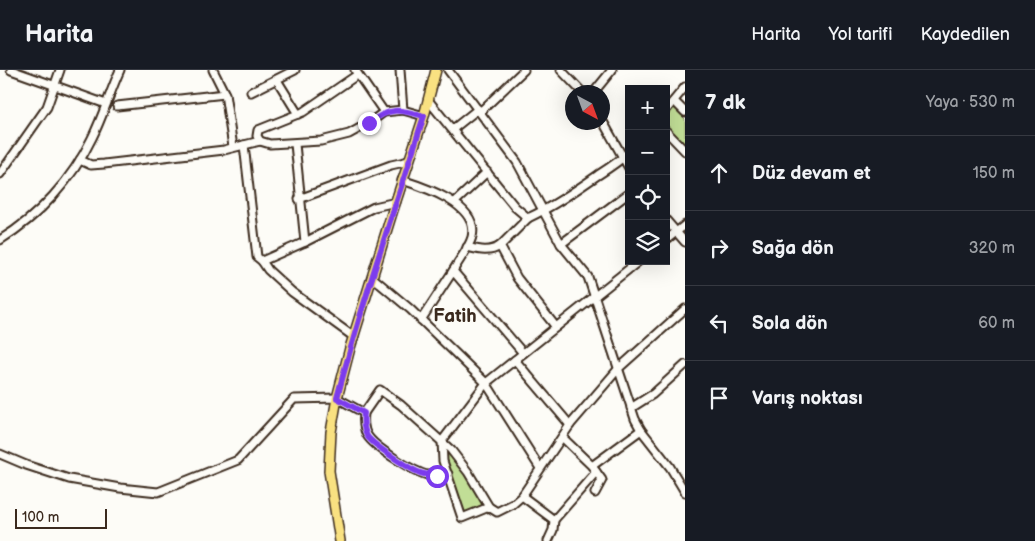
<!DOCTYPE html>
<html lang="tr">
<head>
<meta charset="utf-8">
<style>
	body { margin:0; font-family:"Balsamiq Sans",sans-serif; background:#242831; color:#f1f3f6 }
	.controls { position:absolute; right:15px; top:15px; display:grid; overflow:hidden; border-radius:0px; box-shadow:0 5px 20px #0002 }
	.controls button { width:45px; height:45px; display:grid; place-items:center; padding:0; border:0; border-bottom:1px solid #363941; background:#171b24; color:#f1f3f6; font:25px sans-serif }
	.compass { position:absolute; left:565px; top:15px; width:45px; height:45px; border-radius:50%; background:#171b24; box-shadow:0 5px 20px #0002; rotate:139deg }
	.scale { position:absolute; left:15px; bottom:12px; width:92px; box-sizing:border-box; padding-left:5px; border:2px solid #3b2a1e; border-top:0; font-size:14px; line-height:18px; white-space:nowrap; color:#3b2a1e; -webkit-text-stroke:4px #fdfcf7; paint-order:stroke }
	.stop { position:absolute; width:15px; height:15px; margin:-11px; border:4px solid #7c3aed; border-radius:50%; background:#fff }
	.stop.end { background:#7c3aed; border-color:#fff; box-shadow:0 1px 5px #0008 }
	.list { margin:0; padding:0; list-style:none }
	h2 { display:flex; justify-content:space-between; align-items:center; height:65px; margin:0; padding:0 20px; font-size:21px }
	h2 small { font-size:16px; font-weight:400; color:#9ea1a6 }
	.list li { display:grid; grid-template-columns:32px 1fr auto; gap:15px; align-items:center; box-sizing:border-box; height:75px; padding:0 20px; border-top:1px solid #363941 }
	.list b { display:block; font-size:19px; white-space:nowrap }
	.list em { font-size:16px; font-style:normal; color:#9ea1a6 }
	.icon { flex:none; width:28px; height:28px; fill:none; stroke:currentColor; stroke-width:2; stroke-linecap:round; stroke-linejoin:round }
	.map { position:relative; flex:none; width:685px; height:471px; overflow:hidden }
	header { display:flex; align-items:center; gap:30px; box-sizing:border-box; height:70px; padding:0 25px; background:#171b24; border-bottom:1px solid #363941 }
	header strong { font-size:24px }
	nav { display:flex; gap:28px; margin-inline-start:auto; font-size:18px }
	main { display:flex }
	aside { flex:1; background:#171b24 }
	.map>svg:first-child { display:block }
	.green { fill:#c1de96; stroke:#7e845a }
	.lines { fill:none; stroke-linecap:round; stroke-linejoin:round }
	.minor-casing { stroke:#3b2a1e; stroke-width:11 }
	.major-casing { stroke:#3b2a1e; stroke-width:12 }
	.minor { stroke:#fdfcf7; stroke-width:7 }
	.major { stroke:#f9e181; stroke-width:9 }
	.route { stroke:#7c3aed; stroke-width:6 }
	.labels { text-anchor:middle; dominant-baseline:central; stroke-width:4; stroke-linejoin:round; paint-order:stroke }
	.district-label { font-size:19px; font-weight:bold; fill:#3b2a1e; stroke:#fdfcf7 }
</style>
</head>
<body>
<header>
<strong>Harita</strong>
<nav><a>Harita</a><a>Yol tarifi</a><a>Kaydedilen</a></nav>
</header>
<main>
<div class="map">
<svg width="685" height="471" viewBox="0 0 685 471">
	<rect width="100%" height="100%" fill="#fdfcf7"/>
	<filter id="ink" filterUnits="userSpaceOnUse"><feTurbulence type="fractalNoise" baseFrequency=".02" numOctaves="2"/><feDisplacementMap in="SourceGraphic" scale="10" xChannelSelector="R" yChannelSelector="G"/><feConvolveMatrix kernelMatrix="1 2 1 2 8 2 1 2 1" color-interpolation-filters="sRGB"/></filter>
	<g filter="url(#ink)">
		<!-- green -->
		<g class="green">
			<polygon points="674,38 685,49 685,74 666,56 666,46"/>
			<polygon points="446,381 449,381 468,404 485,436 463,444 456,416 446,392"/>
		</g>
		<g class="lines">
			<!-- minor casing -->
			<g class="minor-casing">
				<g id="minor">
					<polyline points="11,0 106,34"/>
					<polyline points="213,0 225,24 233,77"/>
					<polyline points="355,0 384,42"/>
					<polyline points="400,0 403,40 424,46"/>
					<polyline points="448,0 517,92 561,174 588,207 635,349 641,360 670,397 685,422"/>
					<polyline points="561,0 582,22"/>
					<polyline points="357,5 303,42 258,60 257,66 260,71 270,74 321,71 349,64 369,53 384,42 403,40"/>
					<polyline points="277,10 298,44"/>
					<polyline points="251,22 295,0"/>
					<polyline points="594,22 612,0"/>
					<path d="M428 30 515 137 528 148C552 137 575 121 598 105 609 98 620 91 629 82"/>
					<polyline points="674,31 685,42"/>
					<polyline points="117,36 225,24"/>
					<polyline points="666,40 685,17"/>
					<polyline points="480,42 524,0"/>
					<polyline points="602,50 629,98"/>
					<polyline points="453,59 478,39"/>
					<polyline points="666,61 685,81"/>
					<polyline points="295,74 305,172"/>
					<polyline points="244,75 257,187 262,191 268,200 292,222 354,267"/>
					<polyline points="80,90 91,95 104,94 224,80 260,71"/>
					<polyline points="0,104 47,37 60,0"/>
					<path d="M402 110C424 117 480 135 472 167 469 178 459 190 453 201"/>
					<polyline points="299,129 391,95 409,91"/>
					<polyline points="455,132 487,102"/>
					<polyline points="528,148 500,176 517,208 556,257"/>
					<polyline points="666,150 685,172"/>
					<path d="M0 170C39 146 72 110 92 68 103 46 110 22 120 0"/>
					<polyline points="666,170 685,155"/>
					<polyline points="561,174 629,123"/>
					<path d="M467 177C479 180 489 183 500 176"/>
					<polyline points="262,191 305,172 374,137 396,132"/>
					<polyline points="373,208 410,239 486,313 540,398"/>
					<polyline points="421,250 453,201 523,283"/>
					<polyline points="515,290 570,355"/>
					<polyline points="631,338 653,324 685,295"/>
					<path d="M364 343C363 351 363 358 367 365 374 377 415 403 428 405 435 406 441 405 448 404"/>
					<polyline points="563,368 592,396 602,410 595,423"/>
					<polyline points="0,384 26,395 69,409 120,418 158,422 238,390 294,329 337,328 364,343 380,320 401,335 451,380 468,402 489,437 497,442 513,434 522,426 570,355 619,298 685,239"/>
					<polyline points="592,396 641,360"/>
					<polyline points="522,426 554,450 553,460 548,471"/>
					<polyline points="489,437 462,448 443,391 442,371 486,313 639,191"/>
					<polyline points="554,450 596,402"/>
				</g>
			</g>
			<!-- major casing -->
			<g class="major-casing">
				<polyline id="major" points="340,471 329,401 331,362 337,328 350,278 392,143 424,46 436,0"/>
			</g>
			<!-- minor -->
			<use href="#minor" class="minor"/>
			<!-- major -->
			<use href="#major" class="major"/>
		</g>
	</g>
	<g class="lines" filter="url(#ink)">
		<!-- route -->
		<path class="route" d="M369 53C391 37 398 39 424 46 394 140 362 233 337 328L364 343C363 351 363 358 367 366 372 374 408 398 418 402 424 405 430 405 437 406"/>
	</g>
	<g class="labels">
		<!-- district labels -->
		<g class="district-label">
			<text x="455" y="246">Fatih</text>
		</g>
	</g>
</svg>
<div class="controls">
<button>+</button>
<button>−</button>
<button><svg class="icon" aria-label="locate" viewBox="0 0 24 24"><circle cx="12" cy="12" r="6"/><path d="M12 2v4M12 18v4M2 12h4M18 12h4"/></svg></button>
<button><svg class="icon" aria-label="layers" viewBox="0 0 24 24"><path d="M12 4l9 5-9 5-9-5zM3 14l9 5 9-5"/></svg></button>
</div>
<svg class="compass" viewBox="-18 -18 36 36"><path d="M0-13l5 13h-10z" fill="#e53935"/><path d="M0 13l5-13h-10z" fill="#9ea1a6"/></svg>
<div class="scale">100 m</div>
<div class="stop" style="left:437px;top:406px"></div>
<div class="stop end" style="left:369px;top:53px"></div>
</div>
<aside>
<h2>7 dk<small>Yaya · 530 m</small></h2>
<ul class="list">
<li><svg class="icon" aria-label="ahead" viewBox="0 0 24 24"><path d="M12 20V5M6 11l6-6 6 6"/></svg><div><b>Düz devam et</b></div><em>150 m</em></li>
<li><svg class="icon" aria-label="right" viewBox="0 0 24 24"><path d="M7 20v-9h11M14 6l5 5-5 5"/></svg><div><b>Sağa dön</b></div><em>320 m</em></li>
<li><svg class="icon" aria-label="left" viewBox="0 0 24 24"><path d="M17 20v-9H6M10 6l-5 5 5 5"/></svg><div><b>Sola dön</b></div><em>60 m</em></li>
<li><svg class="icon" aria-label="arrive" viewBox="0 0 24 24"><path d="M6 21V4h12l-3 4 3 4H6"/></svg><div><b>Varış noktası</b></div></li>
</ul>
</aside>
</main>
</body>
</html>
